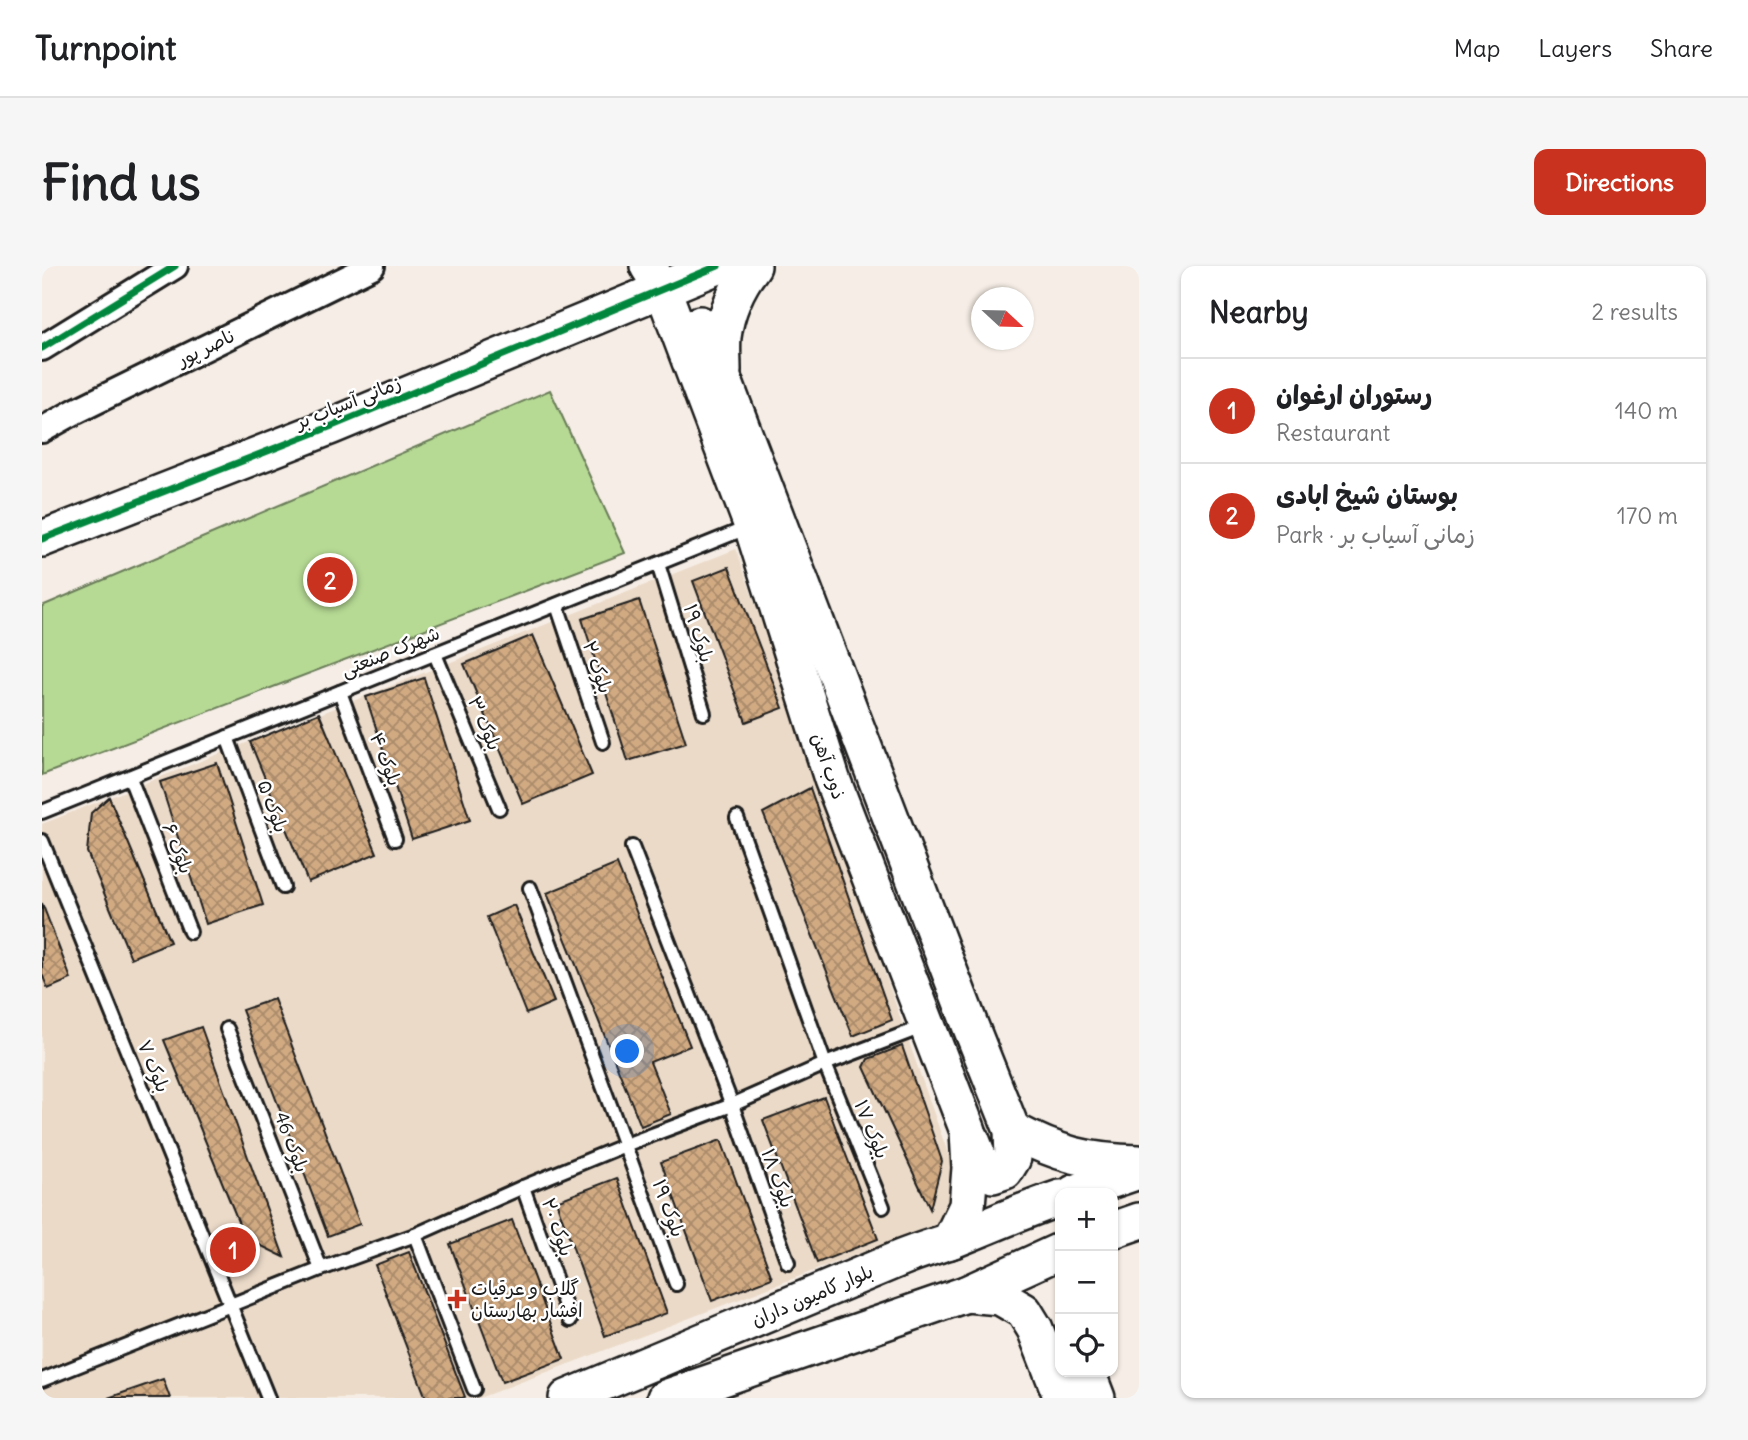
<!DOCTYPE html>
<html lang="en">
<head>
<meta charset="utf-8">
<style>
	body { margin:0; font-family:Delius,"Playpen Sans Arabic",sans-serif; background:#f6f6f6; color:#202124 }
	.controls { position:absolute; right:21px; bottom:21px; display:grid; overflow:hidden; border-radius:14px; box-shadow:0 2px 5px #0004 }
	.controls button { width:63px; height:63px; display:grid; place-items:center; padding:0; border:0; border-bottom:2px solid #e0e0e0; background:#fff; color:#202124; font:35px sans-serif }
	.compass { position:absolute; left:929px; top:21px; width:63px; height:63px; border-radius:50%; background:#fff; box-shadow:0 2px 5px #0004; rotate:112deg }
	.you { position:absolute; left:586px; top:786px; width:24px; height:24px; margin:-18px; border:5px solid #fff; border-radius:50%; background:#1a73e8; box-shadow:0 0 0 10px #1a73e833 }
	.badge { display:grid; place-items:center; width:46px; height:46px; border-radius:50%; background:#c8321e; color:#fff; font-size:23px; font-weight:700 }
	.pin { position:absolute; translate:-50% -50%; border:4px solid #fff; box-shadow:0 2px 7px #0006 }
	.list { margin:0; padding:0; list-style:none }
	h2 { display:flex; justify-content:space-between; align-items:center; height:91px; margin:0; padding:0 28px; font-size:30px }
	h2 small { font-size:23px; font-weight:400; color:#757577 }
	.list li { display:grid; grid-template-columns:46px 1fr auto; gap:21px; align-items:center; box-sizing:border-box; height:105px; padding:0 28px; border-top:2px solid #e0e0e0 }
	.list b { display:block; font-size:26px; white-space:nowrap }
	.list p { margin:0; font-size:23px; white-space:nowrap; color:#757577 }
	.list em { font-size:23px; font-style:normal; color:#757577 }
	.icon { flex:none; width:38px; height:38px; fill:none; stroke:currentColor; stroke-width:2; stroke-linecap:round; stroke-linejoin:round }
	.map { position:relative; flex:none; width:1097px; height:1132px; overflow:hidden; border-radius:14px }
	header { display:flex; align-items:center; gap:42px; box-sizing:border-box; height:98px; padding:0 35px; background:#fff; border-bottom:2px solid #e0e0e0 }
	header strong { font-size:33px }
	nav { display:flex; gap:38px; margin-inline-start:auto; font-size:24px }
	.intro { display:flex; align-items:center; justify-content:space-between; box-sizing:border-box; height:168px; padding:0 42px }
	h1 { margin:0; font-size:49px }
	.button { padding:18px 32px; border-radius:14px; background:#c8321e; color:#fff; font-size:24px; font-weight:700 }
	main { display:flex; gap:42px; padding:0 42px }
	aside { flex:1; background:#fff; border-radius:14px; box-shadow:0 2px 5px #0004 }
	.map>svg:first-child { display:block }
	.built { fill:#ebdac8 }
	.park { fill:#b6da94; stroke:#697b58; stroke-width:2 }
	.building { fill:url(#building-cross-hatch); stroke:#1c1c1c; stroke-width:2 }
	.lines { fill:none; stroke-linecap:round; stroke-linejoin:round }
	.lane-casing { stroke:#1c1c1c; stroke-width:18 }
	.street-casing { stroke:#1c1c1c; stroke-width:30 }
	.secondary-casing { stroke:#1c1c1c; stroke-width:40 }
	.lane { stroke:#fff; stroke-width:12 }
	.street { stroke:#fff; stroke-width:24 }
	.secondary { stroke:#fff; stroke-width:35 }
	.cycleway-casing { stroke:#fff; stroke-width:11 }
	.cycleway { stroke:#00873e; stroke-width:7 }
	.poi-dot { fill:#c8321e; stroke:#fff; stroke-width:2.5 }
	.labels { text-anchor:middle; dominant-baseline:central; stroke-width:5; stroke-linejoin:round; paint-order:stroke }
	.street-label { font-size:19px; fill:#1c1c1c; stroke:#fff }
	.poi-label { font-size:19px; fill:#1c1c1c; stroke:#fff; text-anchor:start }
</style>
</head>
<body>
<header>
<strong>Turnpoint</strong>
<nav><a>Map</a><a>Layers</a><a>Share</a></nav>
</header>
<div class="intro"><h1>Find us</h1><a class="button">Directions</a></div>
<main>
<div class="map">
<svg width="1097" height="1132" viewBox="0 0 1097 1132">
	<defs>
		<pattern id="building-cross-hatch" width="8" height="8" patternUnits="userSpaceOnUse" patternTransform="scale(1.75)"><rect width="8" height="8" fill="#d1aa82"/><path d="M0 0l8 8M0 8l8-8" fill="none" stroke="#a98a6a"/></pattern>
	</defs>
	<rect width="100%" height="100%" fill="#f6eee6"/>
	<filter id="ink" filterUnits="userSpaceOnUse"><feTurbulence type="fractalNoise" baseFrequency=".0143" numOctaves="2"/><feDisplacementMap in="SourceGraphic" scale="14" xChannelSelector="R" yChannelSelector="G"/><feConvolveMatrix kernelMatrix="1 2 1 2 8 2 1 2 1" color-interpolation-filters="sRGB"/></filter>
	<g filter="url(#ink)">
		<!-- built -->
		<polygon class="built" points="694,283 909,896 908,953 437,1132 0,1132 0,558"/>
		<!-- park -->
		<polygon class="park" points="508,124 583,287 0,509 0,340"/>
		<!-- building -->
		<g class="building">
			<polygon points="687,301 741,442 704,456 651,315"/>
			<polygon points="597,334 644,477 586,495 540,353"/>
			<polygon points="491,369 550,509 481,538 422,398"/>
			<polygon points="382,412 428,554 370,573 324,431"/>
			<polygon points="277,447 335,587 266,616 208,476"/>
			<polygon points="175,497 221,639 164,658 118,516"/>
			<polygon points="768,522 850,754 811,770 721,547"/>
			<polygon points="67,531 128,676 89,692 45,586 49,547"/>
			<polygon points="575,598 648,780 608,796 629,848 599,860 505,627"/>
			<polygon points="0,637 29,713 6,723 0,708"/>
			<polygon points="472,639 512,736 484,748 445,651"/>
			<polygon points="232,733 318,958 286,970 200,744"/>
			<polygon points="159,761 242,991 203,972 122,774"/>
			<polygon points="860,780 900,895 888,943 822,801 826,793"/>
			<polygon points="782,831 836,973 775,997 721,854"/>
			<polygon points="679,874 730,1012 670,1035 619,896"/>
			<polygon points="575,912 625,1047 563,1070 514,935"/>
			<polygon points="470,954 522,1093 460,1116 408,978"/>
			<polygon points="367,986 423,1131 420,1132 384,1132 333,999"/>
			<polygon points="121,1113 128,1132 66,1132"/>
		</g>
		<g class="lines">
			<!-- lane casing -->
			<g class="lane-casing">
				<g id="lane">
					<polyline points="616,298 662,447"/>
					<polyline points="515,339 561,476"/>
					<polyline points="393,388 457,542"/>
					<polyline points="298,426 353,573"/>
					<polyline points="185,471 241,621"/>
					<polyline points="88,512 148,666"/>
					<polyline points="0,546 707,261"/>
					<polyline points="695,552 783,798 841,941"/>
					<polyline points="0,575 226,1132"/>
					<polyline points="590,581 690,839 746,997"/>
					<polyline points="488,622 634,1018"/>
					<polyline points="185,763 279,1003"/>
					<polyline points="481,921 528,1054"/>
					<polyline points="373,969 432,1123"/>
					<polyline points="0,1114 279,1003 373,969 481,921 583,879 690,839 783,798 883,760"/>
				</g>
			</g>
			<!-- street casing -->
			<g class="street-casing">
				<g id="street">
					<polyline points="0,82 133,0"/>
					<polyline points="0,164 34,145 330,0"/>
				</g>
			</g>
			<!-- secondary casing -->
			<g class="secondary-casing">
				<g id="secondary">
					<polyline points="606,0 621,24 710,260 790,513 926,865 928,902 925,940 908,975"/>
					<polyline points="658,58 681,112 928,759 970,864 971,892 963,905 951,909 942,905 929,872"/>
					<path d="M681 105C681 94 680 82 681 71 684 46 695 20 711 0"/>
					<polyline points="0,273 290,160 676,0"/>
					<path d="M970 864C1015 888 1046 896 1097 897"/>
					<polyline points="1032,927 1097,905"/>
					<polyline points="1071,964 1097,955"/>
					<polyline points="924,1028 958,1031 982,1045 993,1063 1020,1132"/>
					<polyline points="1045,1106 1055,1132"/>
					<path d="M525 1132 859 992C876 985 893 980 911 974 947 960 982 944 1018 932"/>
					<polyline points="623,1132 924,1028 1018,985"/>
				</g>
			</g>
			<!-- lane -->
			<use href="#lane" class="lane"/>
			<!-- street -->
			<use href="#street" class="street"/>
			<!-- secondary -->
			<use href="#secondary" class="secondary"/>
			<!-- cycleway casing -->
			<g class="cycleway-casing">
				<g id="cycleway">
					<polyline points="0,82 133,0"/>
					<polyline points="0,273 290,160 676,0"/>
				</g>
			</g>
			<!-- cycleway -->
			<use href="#cycleway" class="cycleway"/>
		</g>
	</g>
	<!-- markers -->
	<path class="poi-dot" d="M411.5 1022.5h7v7h7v7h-7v7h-7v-7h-7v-7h7z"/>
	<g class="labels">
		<!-- street labels -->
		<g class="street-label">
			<text transform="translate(164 81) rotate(-26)">ناصر پور</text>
			<text transform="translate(306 136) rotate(-22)">زمانی آسیاب بر</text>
			<text transform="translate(657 367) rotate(73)">بلوک ۱۹</text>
			<text transform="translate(348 385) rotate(-22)">شهرک صنعتی</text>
			<text transform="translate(556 401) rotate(71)">بلوک ۲</text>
			<text transform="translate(443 457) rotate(67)">بلوک ۳</text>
			<text transform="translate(344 493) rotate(69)">بلوک ۴</text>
			<text transform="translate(787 500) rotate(71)">ذوب آهن</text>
			<text transform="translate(231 540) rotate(70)">بلوک ۵</text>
			<text transform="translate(136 582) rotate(69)">بلوک ۶</text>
			<text transform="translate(112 800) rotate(68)">بلوک ۷</text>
			<text transform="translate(830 863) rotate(68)">بلوک ۱۷</text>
			<text transform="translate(250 876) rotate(69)">بلوک 46</text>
			<text transform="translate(736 912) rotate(70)">بلوک ۱۸</text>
			<text transform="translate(627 942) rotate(70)">بلوک ۱۹</text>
			<text transform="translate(516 961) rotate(71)">بلوک ۲۰</text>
			<text transform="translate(770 1029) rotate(-23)">بلوار کامیون داران</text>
		</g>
		<!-- poi labels -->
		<g class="poi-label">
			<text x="429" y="1022">گلاب و عرقیات<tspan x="429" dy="22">افشار بهارستان</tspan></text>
		</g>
	</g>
</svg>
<div class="controls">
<button>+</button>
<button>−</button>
<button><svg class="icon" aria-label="locate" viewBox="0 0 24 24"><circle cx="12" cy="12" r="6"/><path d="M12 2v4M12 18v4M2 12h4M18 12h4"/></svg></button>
</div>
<svg class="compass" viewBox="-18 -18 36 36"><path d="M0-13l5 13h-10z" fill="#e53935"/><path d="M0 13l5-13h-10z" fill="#757577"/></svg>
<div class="you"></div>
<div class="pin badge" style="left:191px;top:984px">1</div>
<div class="pin badge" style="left:288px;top:314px">2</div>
</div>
<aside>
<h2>Nearby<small>2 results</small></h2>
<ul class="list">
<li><span class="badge">1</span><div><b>رستوران ارغوان</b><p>Restaurant</p></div><em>140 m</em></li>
<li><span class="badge">2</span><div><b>بوستان شیخ ابادی</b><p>Park · زمانی آسیاب بر</p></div><em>170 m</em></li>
</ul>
</aside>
</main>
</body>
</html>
